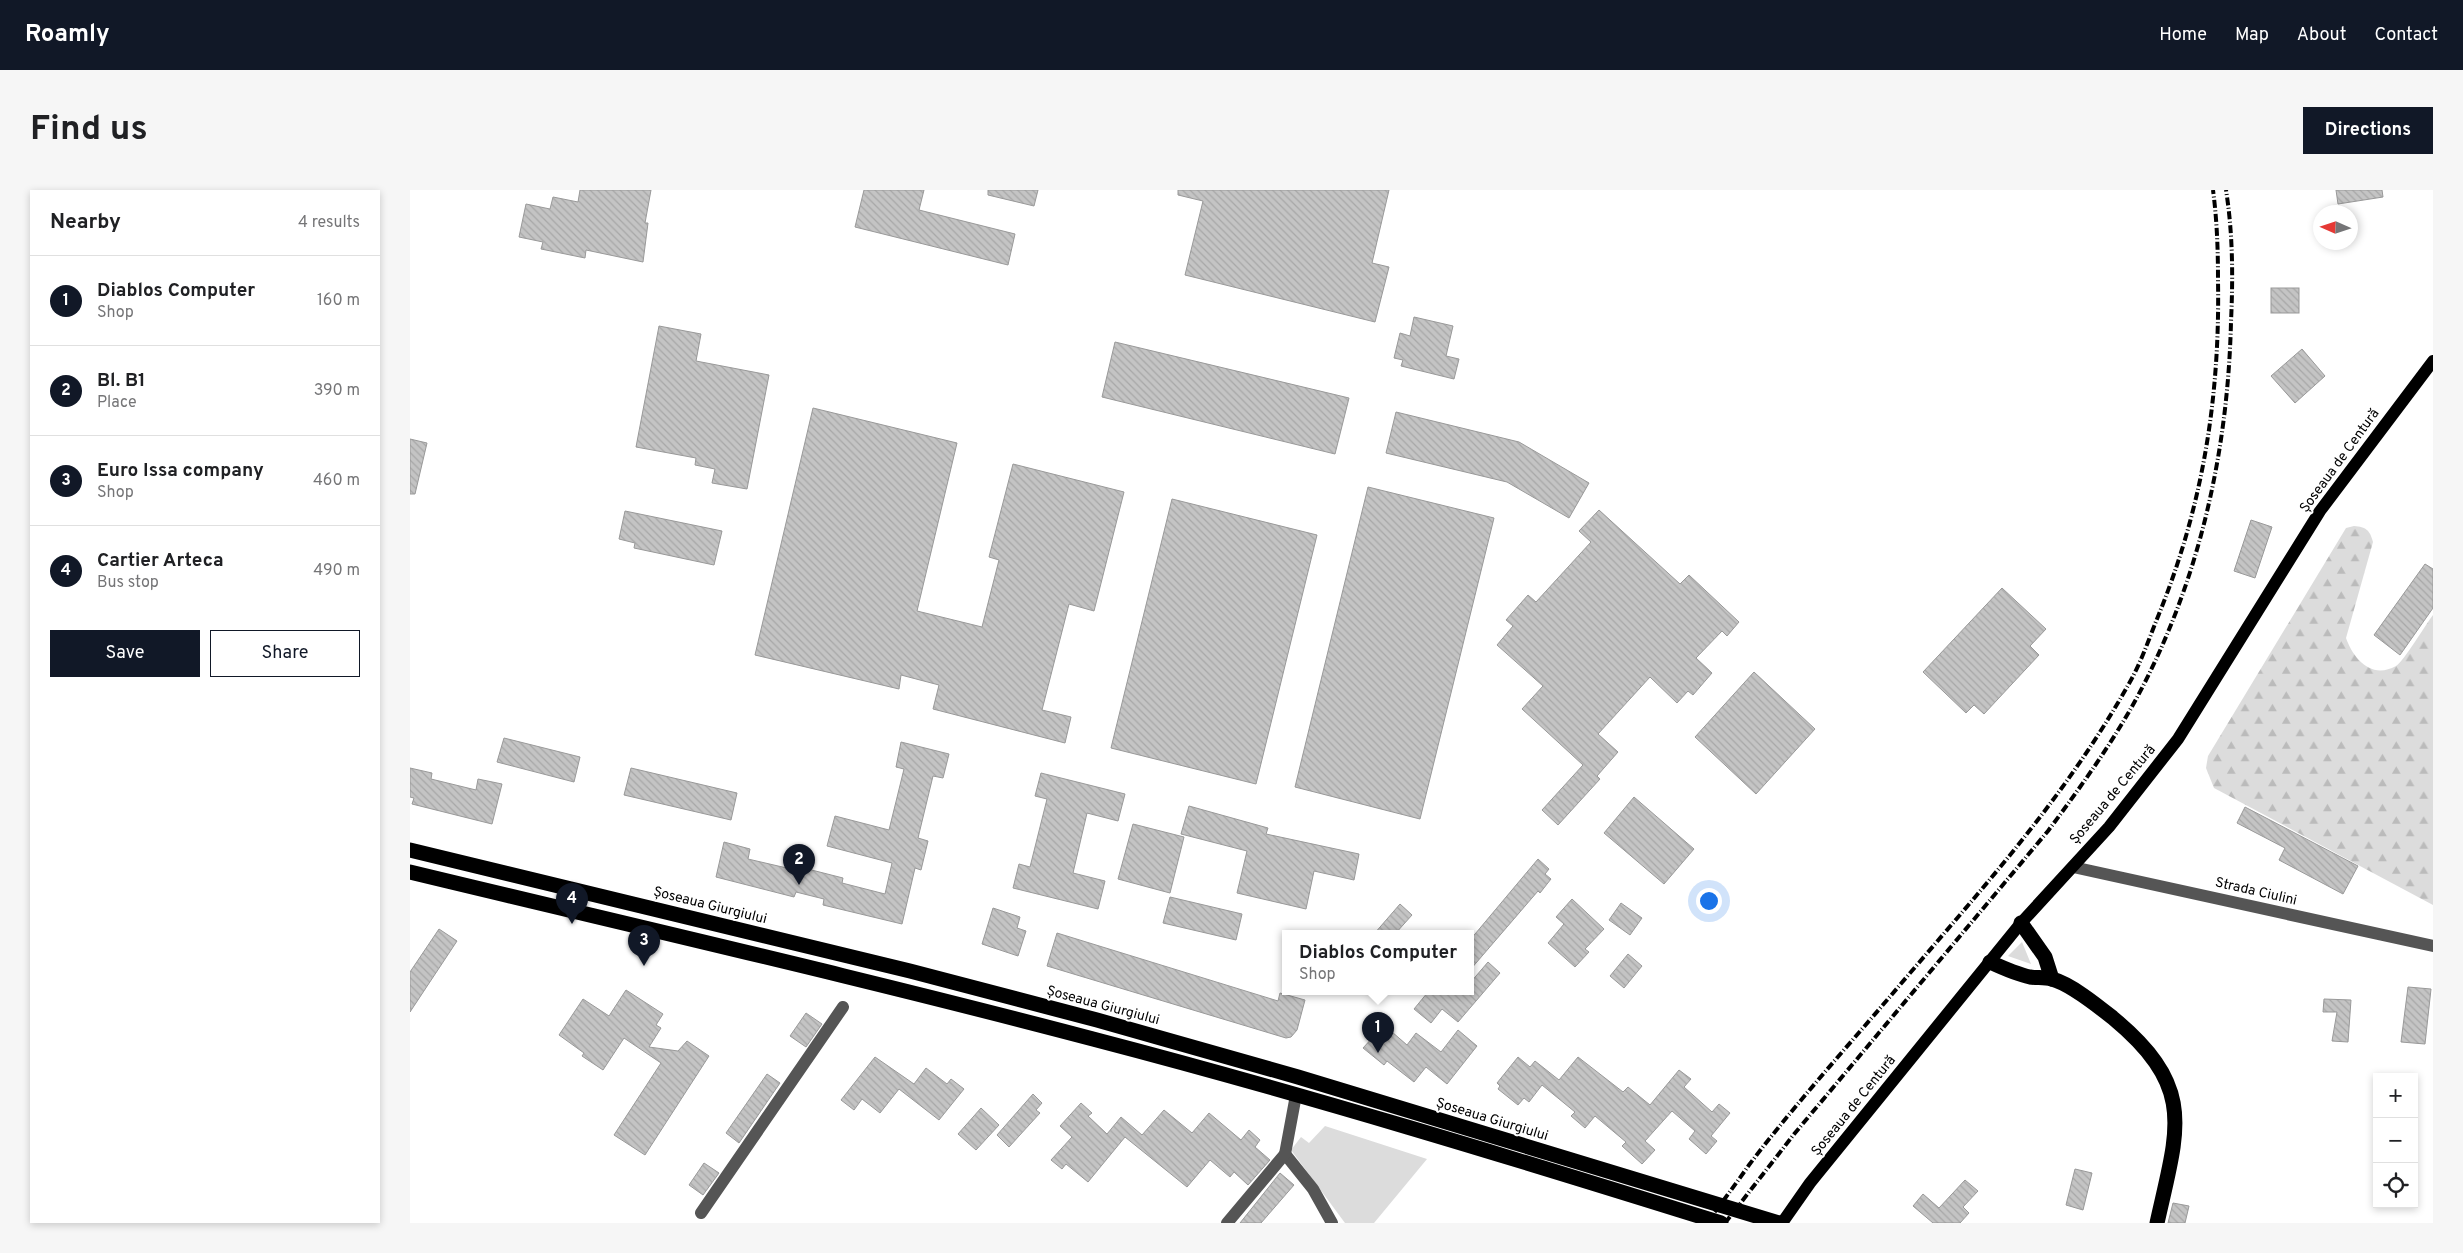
<!DOCTYPE html>
<html lang="en">
<head>
<meta charset="utf-8">
<style>
	body { margin:0; font-family:Overpass,sans-serif; background:#f6f6f6; color:#202124 }
	.controls { position:absolute; right:15px; bottom:15px; display:grid; overflow:hidden; border-radius:0px; box-shadow:0 2px 8px #0003 }
	.controls button { width:45px; height:45px; display:grid; place-items:center; padding:0; border:0; border-bottom:1px solid #e0e0e0; background:#fff; color:#202124; font:25px sans-serif }
	.compass { position:absolute; left:1903px; top:15px; width:45px; height:45px; border-radius:50%; background:#fff; box-shadow:0 2px 8px #0003; rotate:273deg }
	.you { position:absolute; left:1298px; top:710px; width:18px; height:18px; margin:-12px; border:4px solid #fff; border-radius:50%; background:#1a73e8; box-shadow:0 0 0 8px #1a73e833 }
	.badge { display:grid; place-items:center; width:32px; height:32px; border-radius:50%; background:#111827; color:#fff; font-size:16px; font-weight:700 }
	.pin { position:absolute; translate:-50% -41px; filter:drop-shadow(0 1px 2px #0008) }
	.pin::after { content:''; position:absolute; top:26px; width:18px; height:15px; background:inherit; clip-path:polygon(0 0,100% 0,50% 100%) }
	.popup { position:absolute; left:872px; top:740px; width:192px; height:65px; box-sizing:border-box; display:grid; place-content:center; border-radius:0px; background:#fff; filter:drop-shadow(0 1px 4px #0005); font-size:16px; white-space:nowrap; color:#757577 }
	.popup b { font-size:19px; color:#202124 }
	.popup::after { content:''; position:absolute; left:50%; top:100%; margin-left:-10px; border:10px solid transparent; border-top-color:#fff }
	.list { margin:0; padding:0; list-style:none }
	h2 { display:flex; justify-content:space-between; align-items:center; height:65px; margin:0; padding:0 20px; font-size:21px }
	h2 small { font-size:16px; font-weight:400; color:#757577 }
	.list li { display:grid; grid-template-columns:32px 1fr auto; gap:15px; align-items:center; box-sizing:border-box; height:90px; padding:0 20px; border-top:1px solid #e0e0e0 }
	.list b { display:block; font-size:19px; white-space:nowrap }
	.list p { margin:0; font-size:16px; white-space:nowrap; color:#757577 }
	.list em { font-size:16px; font-style:normal; color:#757577 }
	.actions { display:flex; gap:10px; padding:15px 20px }
	.actions a { flex:1; padding:11px 0; border:1px solid #111827; border-radius:0px; text-align:center; font-size:18px; color:#111827 }
	.actions .main { background:#111827; color:#fff }
	.icon { flex:none; width:28px; height:28px; fill:none; stroke:currentColor; stroke-width:2; stroke-linecap:round; stroke-linejoin:round }
	.map { position:relative; flex:none; width:2023px; height:1033px; overflow:hidden; border-radius:0px }
	header { display:flex; align-items:center; gap:30px; box-sizing:border-box; height:70px; padding:0 25px; background:#111827; color:#fff }
	header strong { font-size:24px }
	nav { display:flex; gap:28px; margin-inline-start:auto; font-size:18px }
	.intro { display:flex; align-items:center; justify-content:space-between; box-sizing:border-box; height:120px; padding:0 30px }
	h1 { margin:0; font-size:35px }
	.button { padding:12px 22px; border-radius:0px; background:#111827; color:#fff; font-size:18px; font-weight:700 }
	main { display:flex; gap:30px; padding:0 30px }
	aside { flex:1; background:#fff; border-radius:0px; box-shadow:0 2px 8px #0003 }
	.map>svg:first-child { display:block }
	.green { fill:#dcdcdc }
	.forest { fill:url(#forest-firs) }
	.building { fill:url(#building-back-hatch); stroke:#999 }
	.lines { fill:none; stroke-linecap:round; stroke-linejoin:round }
	.minor { stroke:#555; stroke-width:12 }
	.major { stroke:#000; stroke-width:12 }
	.highway { stroke:#000; stroke-width:15 }
	.rail { stroke:#000; stroke-width:4; stroke-dasharray:8 2.5 1 2.5; stroke-linecap:butt }
	.labels { text-anchor:middle; dominant-baseline:central; stroke-width:4; stroke-linejoin:round; paint-order:stroke }
	.street-label { font-size:14px; fill:#000; stroke:#fff }
</style>
</head>
<body>
<header>
<strong>Roamly</strong>
<nav><a>Home</a><a>Map</a><a>About</a><a>Contact</a></nav>
</header>
<div class="intro"><h1>Find us</h1><a class="button">Directions</a></div>
<main>
<aside>
<h2>Nearby<small>4 results</small></h2>
<ul class="list">
<li><span class="badge">1</span><div><b>Diablos Computer</b><p>Shop</p></div><em>160 m</em></li>
<li><span class="badge">2</span><div><b>Bl. B1</b><p>Place</p></div><em>390 m</em></li>
<li><span class="badge">3</span><div><b>Euro Issa company</b><p>Shop</p></div><em>460 m</em></li>
<li><span class="badge">4</span><div><b>Cartier Arteca</b><p>Bus stop</p></div><em>490 m</em></li>
</ul>
<div class="actions"><a class="main">Save</a><a>Share</a></div>
</aside>
<div class="map">
<svg width="2023" height="1033" viewBox="0 0 2023 1033">
	<defs>
		<pattern id="forest-firs" width="22" height="20" patternUnits="userSpaceOnUse" patternTransform="scale(1.25)"><rect width="22" height="20" fill="#dcdcdc"/><path d="M5 1l3.5 6h-7zM16 11l3.5 6h-7z" fill="#bbb"/></pattern>
		<pattern id="building-back-hatch" width="6" height="6" patternUnits="userSpaceOnUse" patternTransform="scale(1.25)"><rect width="6" height="6" fill="#c4c4c4"/><path d="M-1 5l2 2M0 0l6 6M5-1l2 2" fill="none" stroke="#a7a7a7"/></pattern>
	</defs>
	<rect width="100%" height="100%" fill="#fff"/>
	<!-- green -->
	<g class="green">
		<polygon points="1612,752 1621,774 1598,766"/>
		<polygon points="915,936 1017,969 964,1033 935,1033 881,960 891,947 899,953"/>
	</g>
	<!-- forest -->
	<path class="forest" d="M1944 336C1956 337 1960 340 1963 352L1936 448C1943 468 1961 490 1986 476 1994 471 2016 434 2023 425V715L1804 598 1796 578 1798 566 1936 338Z"/>
	<!-- building -->
	<g class="building">
		<polygon points="170,0 241,0 235,33 238,33 233,72 176,60 175,68 131,59 133,52 109,47 116,14 140,19 143,7 168,12"/>
		<polygon points="454,0 514,0 509,20 605,44 598,75 445,37"/>
		<polygon points="578,0 628,0 624,16 578,5"/>
		<polygon points="768,0 979,0 962,73 979,77 965,132 775,85 793,11 768,5"/>
		<polygon points="1926,0 1972,0 1973,7 1928,14"/>
		<rect x="1861" y="98" width="28" height="25"/>
		<polygon points="1004,127 1043,136 1036,166 1049,169 1044,189 991,176 993,170 984,168 990,143 1000,146"/>
		<polygon points="249,136 291,144 286,171 359,185 337,299 302,293 305,279 285,275 286,268 226,257"/>
		<polygon points="705,152 939,208 925,264 692,207"/>
		<polygon points="1892,159 1915,186 1885,213 1861,186"/>
		<polygon points="403,218 547,253 507,421 572,437 589,370 579,367 603,274 714,302 684,421 659,414 632,520 661,527 655,553 523,519 529,495 491,485 489,499 345,465"/>
		<polygon points="986,222 1109,252 1179,293 1159,328 1097,292 976,263"/>
		<polygon points="0,249 17,253 5,304 0,304"/>
		<polygon points="958,297 1084,328 1010,629 885,597"/>
		<polygon points="762,309 907,345 846,594 701,558"/>
		<polygon points="1189,320 1270,394 1279,385 1329,432 1317,446 1312,441 1286,468 1302,483 1283,505 1278,501 1267,513 1240,487 1188,544 1208,562 1187,586 1190,589 1148,635 1132,620 1173,575 1112,519 1133,496 1087,455 1103,436 1096,430 1118,405 1126,412 1181,352 1169,341"/>
		<polygon points="215,321 312,341 304,375 224,358 225,353 209,349"/>
		<polygon points="1841,330 1862,337 1845,388 1824,381"/>
		<polygon points="2015,374 2023,379 2023,418 1990,465 1964,445"/>
		<polygon points="1592,398 1636,439 1620,456 1629,465 1574,524 1564,515 1556,523 1513,482"/>
		<polygon points="1344,482 1405,539 1346,604 1285,547"/>
		<polygon points="94,548 170,567 164,592 87,572"/>
		<polygon points="491,552 539,564 533,588 523,586 508,648 518,651 511,680 505,678 492,734 413,715 414,709 386,702 384,707 306,687 314,652 340,659 338,669 381,679 382,675 433,688 432,693 475,704 482,673 417,656 425,626 479,640 494,579 486,577"/>
		<polygon points="0,578 22,583 21,589 66,600 68,589 92,594 82,634 2,614 4,608 0,607"/>
		<polygon points="221,578 327,603 321,630 214,605"/>
		<polygon points="631,583 715,604 708,631 677,623 663,683 695,691 688,719 603,698 609,674 620,677 637,609 625,606"/>
		<polygon points="1224,607 1284,659 1254,694 1194,643"/>
		<polygon points="779,616 858,638 856,644 949,664 944,690 904,681 896,719 827,703 837,661 771,644"/>
		<polygon points="1835,617 1948,676 1933,704 1869,670 1875,658 1827,633"/>
		<polygon points="723,634 774,647 760,703 708,689"/>
		<polygon points="1128,669 1139,679 1135,684 1141,689 1130,703 1128,701 1060,780 1060,750"/>
		<polygon points="760,707 832,724 826,750 753,733"/>
		<polygon points="1162,709 1194,739 1175,759 1179,762 1165,777 1138,753 1154,734 1146,727"/>
		<polygon points="1211,713 1232,728 1220,745 1199,730"/>
		<polygon points="990,714 1002,725 985,744 964,744"/>
		<polygon points="583,718 610,727 607,738 616,741 608,766 572,754"/>
		<polygon points="29,739 47,751 0,822 0,782"/>
		<polygon points="647,743 868,811 870,803 895,810 887,840 881,847 876,848 637,776"/>
		<polygon points="1218,764 1232,776 1214,798 1200,786"/>
		<polygon points="1078,772 1090,783 1048,832 1032,819 1021,833 1004,819 1018,802 1060,802 1060,793"/>
		<polygon points="1998,797 2021,799 2015,854 1991,852"/>
		<polygon points="216,800 253,824 246,835 251,838 239,857 268,861 277,851 299,866 235,965 204,945 251,873 214,848 193,880 172,866 174,863 149,845 173,809 199,826"/>
		<polygon points="1914,809 1941,810 1938,852 1922,851 1927,822 1913,822"/>
		<polygon points="396,823 412,834 396,857 380,846"/>
		<polygon points="974,835 997,855 1006,843 1031,862 1048,840 1067,856 1037,894 1016,877 1004,892 977,871 974,875 953,858"/>
		<polygon points="465,867 504,894 516,878 537,894 541,889 554,899 529,930 489,899 470,923 452,909 444,920 431,910"/>
		<polygon points="1108,867 1120,877 1125,871 1149,890 1168,867 1213,902 1218,897 1240,915 1269,880 1281,889 1274,897 1302,922 1309,914 1320,923 1301,946 1307,951 1296,964 1279,949 1285,941 1262,921 1235,951 1245,960 1232,974 1212,956 1216,952 1185,926 1175,938 1161,926 1165,922 1132,895 1119,912 1114,908 1108,915 1088,899 1090,896 1087,893"/>
		<polygon points="357,884 370,893 329,953 316,943"/>
		<polygon points="623,904 632,913 626,920 630,923 599,957 587,945"/>
		<polygon points="671,913 682,923 678,926 697,944 711,927 732,945 754,920 782,943 799,923 831,950 839,940 850,950 845,957 860,970 838,995 824,982 820,987 800,970 777,997 715,947 678,992 656,974 652,979 641,970 662,947 650,936"/>
		<polygon points="571,918 589,935 566,960 548,944"/>
		<polygon points="294,973 309,983 293,1005 279,995"/>
		<polygon points="1665,979 1682,983 1673,1020 1656,1015"/>
		<polygon points="870,983 884,995 851,1033 830,1033"/>
		<polygon points="1555,990 1568,1001 1553,1017 1559,1023 1550,1033 1523,1033 1503,1016 1513,1004 1529,1018"/>
		<polygon points="1763,1013 1779,1016 1775,1033 1758,1033"/>
	</g>
	<g class="lines">
		<!-- minor -->
		<g class="minor">
			<polyline points="1663,677 2023,756"/>
			<polyline points="875,964 903,999 922,1033"/>
			<polyline points="291,1023 433,817"/>
			<polyline points="817,1033 875,964 886,905"/>
		</g>
		<!-- major -->
		<polyline class="major" points="1372,1033 1400,993 1611,733 1699,637 1768,549 1910,321 2023,171"/>
		<!-- highway -->
		<g class="highway">
			<polyline points="0,660 500,781 687,830 888,887 1369,1033"/>
			<path d="M0 682C228 737 456 789 683 849 894 904 1103 968 1311 1033"/>
			<polyline points="1611,733 1635,767 1642,789"/>
			<path d="M1580 772C1593 778 1606 784 1620 787 1627 788 1635 787 1642 789 1661 794 1688 816 1703 828 1787 898 1768 938 1747 1033"/>
		</g>
		<!-- rail -->
		<g class="rail">
			<path d="M1296 1033C1311 1014 1325 995 1339 975 1386 913 1439 855 1489 796 1575 695 1656 607 1721 490 1732 470 1740 446 1749 424 1793 315 1810 207 1808 90 1808 60 1807 30 1803 0"/>
			<path d="M1315 1033 1385 943 1638 641C1672 595 1707 547 1733 496 1791 383 1818 258 1821 132 1823 88 1823 44 1816 0"/>
		</g>
	</g>
	<g class="labels">
		<!-- street labels -->
		<g class="street-label">
			<text transform="translate(1930 271) rotate(-54)">Șoseaua de Centură</text>
			<text transform="translate(1703 605) rotate(-50)">Șoseaua de Centură</text>
			<text transform="translate(1846 702) rotate(13)">Strada Ciulini</text>
			<text transform="translate(300 716) rotate(14)">Șoseaua Giurgiului</text>
			<text transform="translate(693 816) rotate(15)">Șoseaua Giurgiului</text>
			<text transform="translate(1444 916) rotate(-51)">Șoseaua de Centură</text>
			<text transform="translate(1082 930) rotate(17)">Șoseaua Giurgiului</text>
		</g>
	</g>
</svg>
<div class="controls">
<button>+</button>
<button>−</button>
<button><svg class="icon" aria-label="locate" viewBox="0 0 24 24"><circle cx="12" cy="12" r="6"/><path d="M12 2v4M12 18v4M2 12h4M18 12h4"/></svg></button>
</div>
<svg class="compass" viewBox="-18 -18 36 36"><path d="M0-13l5 13h-10z" fill="#e53935"/><path d="M0 13l5-13h-10z" fill="#757577"/></svg>
<div class="you"></div>
<div class="pin badge" style="left:968px;top:863px">1</div>
<div class="popup"><b>Diablos Computer</b>Shop</div>
<div class="pin badge" style="left:389px;top:695px">2</div>
<div class="pin badge" style="left:234px;top:776px">3</div>
<div class="pin badge" style="left:162px;top:734px">4</div>
</div>
</main>
</body>
</html>
